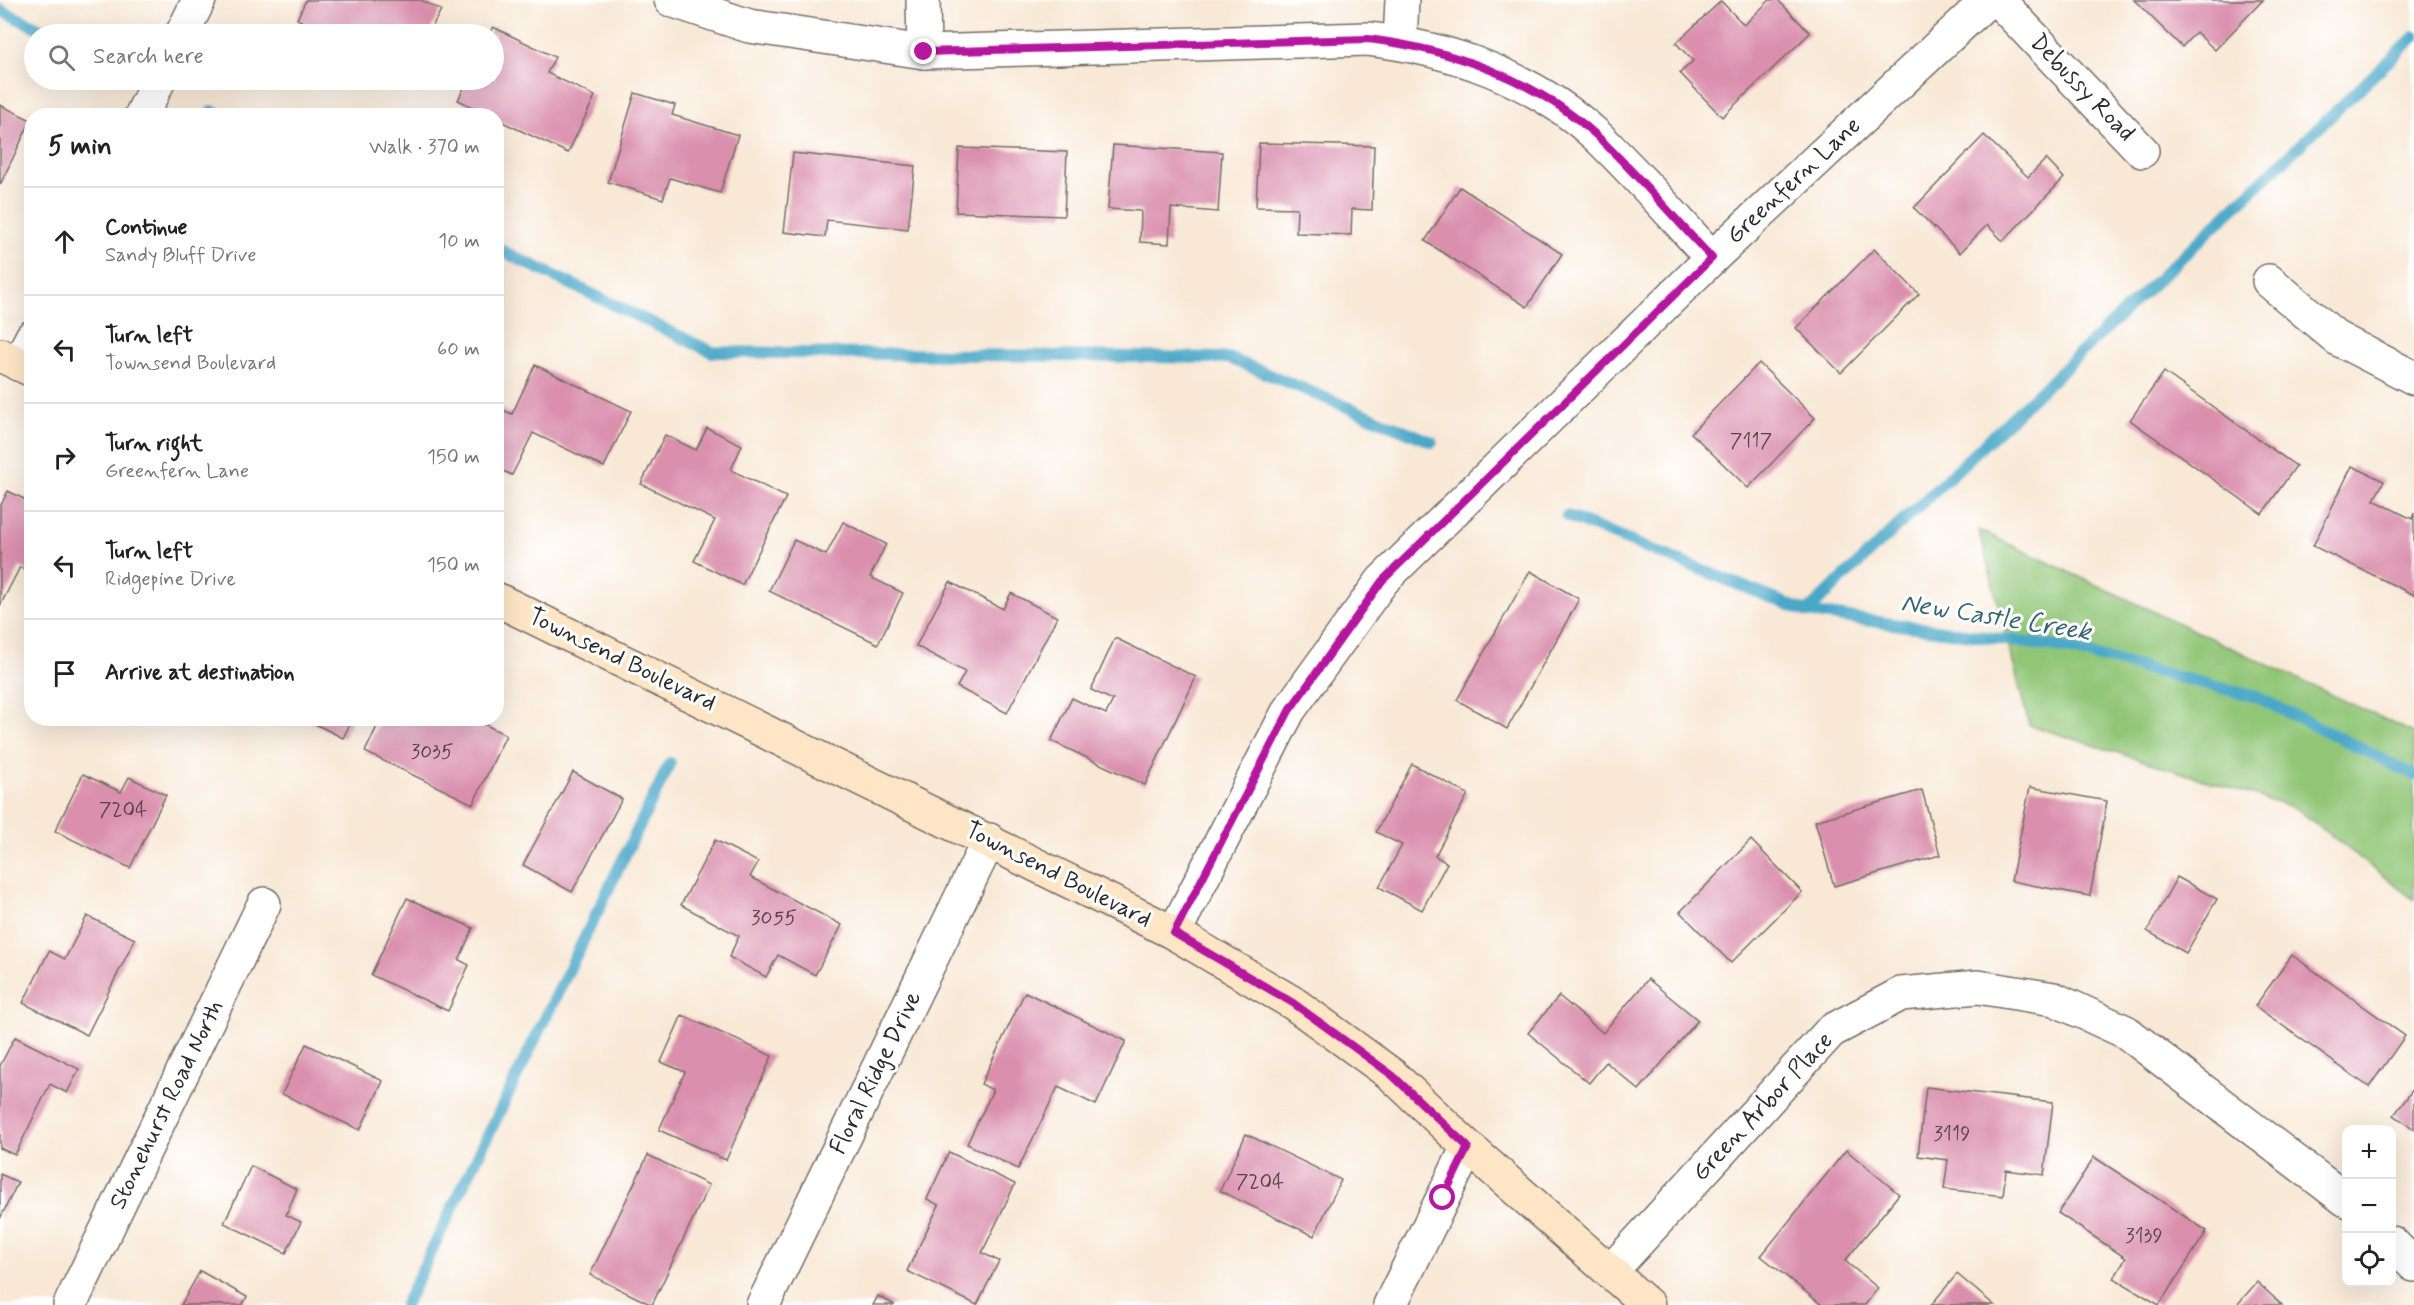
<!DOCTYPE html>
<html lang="en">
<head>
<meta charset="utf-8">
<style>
	body { margin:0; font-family:Mynerve,sans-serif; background:#f2f2f2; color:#222 }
	.controls { position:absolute; right:18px; bottom:18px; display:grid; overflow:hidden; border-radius:12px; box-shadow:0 6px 24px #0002 }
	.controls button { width:54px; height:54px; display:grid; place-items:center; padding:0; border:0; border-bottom:2px solid #e0e0e0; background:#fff; color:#222; font:30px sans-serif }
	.stop { position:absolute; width:18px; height:18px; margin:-14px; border:4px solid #b5179e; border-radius:50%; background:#fff }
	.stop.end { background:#b5179e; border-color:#fff; box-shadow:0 2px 6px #0008 }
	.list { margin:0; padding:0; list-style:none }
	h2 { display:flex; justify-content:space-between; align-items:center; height:78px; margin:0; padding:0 24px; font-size:26px }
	h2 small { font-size:20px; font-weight:400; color:#767676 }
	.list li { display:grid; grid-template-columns:39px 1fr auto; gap:18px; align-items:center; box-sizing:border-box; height:108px; padding:0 24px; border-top:2px solid #e0e0e0 }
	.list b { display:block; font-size:22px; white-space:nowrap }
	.list p { margin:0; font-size:20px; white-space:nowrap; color:#767676 }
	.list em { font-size:20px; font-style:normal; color:#767676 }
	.icon { flex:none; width:33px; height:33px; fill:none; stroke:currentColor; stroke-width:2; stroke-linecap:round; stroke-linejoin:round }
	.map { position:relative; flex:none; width:2414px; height:1305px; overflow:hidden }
	.search { position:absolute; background:#fff; box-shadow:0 6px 24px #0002; left:24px; top:24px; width:480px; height:66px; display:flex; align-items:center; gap:15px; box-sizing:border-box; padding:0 21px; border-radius:33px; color:#767676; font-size:22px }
	.panel { position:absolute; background:#fff; box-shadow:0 6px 24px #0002; left:24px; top:108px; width:480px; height:618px; border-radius:24px }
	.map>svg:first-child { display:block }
	.green { fill:#91c677; stroke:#5e7851; stroke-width:1.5 }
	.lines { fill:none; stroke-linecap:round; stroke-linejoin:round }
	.stream { stroke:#49a7c8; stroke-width:12 }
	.building { fill:#da8fad }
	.street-casing { stroke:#736d66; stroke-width:36 }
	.secondary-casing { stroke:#736d66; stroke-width:36 }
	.street { stroke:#fff; stroke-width:33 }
	.secondary { stroke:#fde5c5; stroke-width:33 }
	.route { stroke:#b5179e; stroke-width:8 }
	.labels { text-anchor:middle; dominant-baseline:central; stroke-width:6; stroke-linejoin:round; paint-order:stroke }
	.number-label { font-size:21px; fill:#57444c }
	.street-label { font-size:24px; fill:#2b2b2b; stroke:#fff }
	.water-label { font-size:26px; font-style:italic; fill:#386372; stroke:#fff }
</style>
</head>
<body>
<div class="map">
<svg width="2414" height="1305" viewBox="0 0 2414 1305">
	<rect width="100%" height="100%" fill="#fff"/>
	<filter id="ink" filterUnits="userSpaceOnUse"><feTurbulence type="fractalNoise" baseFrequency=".0167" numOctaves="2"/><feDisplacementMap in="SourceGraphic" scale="12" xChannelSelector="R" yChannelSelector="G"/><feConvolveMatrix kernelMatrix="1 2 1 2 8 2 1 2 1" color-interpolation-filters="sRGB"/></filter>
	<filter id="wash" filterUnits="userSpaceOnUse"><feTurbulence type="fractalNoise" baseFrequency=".008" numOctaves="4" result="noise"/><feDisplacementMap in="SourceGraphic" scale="24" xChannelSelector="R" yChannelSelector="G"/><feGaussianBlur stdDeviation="1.35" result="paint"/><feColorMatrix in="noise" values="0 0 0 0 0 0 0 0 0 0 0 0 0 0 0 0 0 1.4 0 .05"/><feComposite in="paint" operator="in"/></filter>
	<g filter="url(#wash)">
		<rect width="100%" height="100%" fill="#f8e8d5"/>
		<!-- green -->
		<polygon class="green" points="1979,530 2414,733 2414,900 2297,809 2029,725"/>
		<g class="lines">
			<!-- stream -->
			<g class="stream">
				<polyline points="0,10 51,34"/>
				<polyline points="212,111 222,116"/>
				<polyline points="496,248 712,352 1229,358 1432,442"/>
				<polyline points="1567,516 1807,612 2064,648 2257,697 2414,775"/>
				<polyline points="1807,612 2414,37"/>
				<polyline points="405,1305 670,763"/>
			</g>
		</g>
		<g id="blocks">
			<!-- building -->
			<g class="building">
				<polygon points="306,0 421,0 441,10 428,34 348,34 343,32 342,34 328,34 297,19"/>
				<polygon points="1770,0 1778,0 1810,33 1722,117 1680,73 1693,61 1676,43 1721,1 1744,25"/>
				<polygon points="2134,0 2263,0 2215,50 2196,32 2182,47"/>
				<polygon points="493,27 555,57 547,73 595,96 568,153 496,119 496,116 490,116 458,100 468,80 494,80 494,34 489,34"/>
				<polygon points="635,93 675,105 672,115 738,135 720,193 670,178 663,199 608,182"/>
				<polygon points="0,105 31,120 0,185"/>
				<polygon points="1984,135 2028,177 2046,159 2064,178 2003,241 1987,225 1960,253 1914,208"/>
				<polygon points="1259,143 1374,146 1372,210 1352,209 1351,235 1296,233 1297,208 1256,207"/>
				<polygon points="1113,145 1222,152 1218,212 1171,208 1169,244 1140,242 1141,211 1108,209"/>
				<polygon points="959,148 1067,152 1064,216 956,212"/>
				<polygon points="793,153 915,166 908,229 827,220 825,237 784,232"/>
				<polygon points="1460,187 1562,254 1527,307 1425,241"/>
				<polygon points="1874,249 1919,294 1841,373 1796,328"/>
				<polygon points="1759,363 1815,418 1748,488 1691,433"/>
				<polygon points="535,365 631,411 604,467 533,433 512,475 496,468 496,407 512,414"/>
				<polygon points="2164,372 2296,466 2262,514 2130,420"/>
				<polygon points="707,428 742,445 731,470 786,497 742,585 694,561 715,520 641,484 665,435 696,450"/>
				<polygon points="2352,466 2384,481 2374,500 2412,519 2414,513 2414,595 2313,546"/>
				<polygon points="8,491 32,503 32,573 20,567 0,606 0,507"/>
				<polygon points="843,522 886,544 870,577 903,593 878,644 769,591 794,540 826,555"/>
				<polygon points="1530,571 1579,599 1507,729 1457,700"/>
				<polygon points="950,582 1003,609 1011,593 1057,617 1007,713 957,687 965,672 916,646"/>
				<polygon points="1115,638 1196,677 1145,785 1051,741 1072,698 1106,714 1113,700 1091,690"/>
				<polygon points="303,718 353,718 343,738"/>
				<polygon points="381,718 472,718 506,735 473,804 365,752"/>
				<polygon points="1412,764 1468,794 1435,856 1447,863 1422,910 1379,887 1402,845 1376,832"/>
				<polygon points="573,772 622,799 572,892 523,865"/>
				<polygon points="83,774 121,792 129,777 166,795 130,868 55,831"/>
				<polygon points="2030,787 2107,801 2090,896 2011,881"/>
				<polygon points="1922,790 1940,855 1834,886 1815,821"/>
				<polygon points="715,840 758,862 750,877 842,925 815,975 778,955 766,977 729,957 739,936 681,905"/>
				<polygon points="1751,840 1802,892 1731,963 1680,912"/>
				<polygon points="2177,877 2217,899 2186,953 2147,931"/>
				<polygon points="407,898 473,928 459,960 469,965 448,1011 371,975"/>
				<polygon points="87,916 135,939 87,1035 23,1003 49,951 65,959"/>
				<polygon points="2292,955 2405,1036 2369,1087 2255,1006"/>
				<polygon points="1648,979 1698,1020 1639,1090 1606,1062 1589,1083 1528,1033 1559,996 1603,1033"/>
				<polygon points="1025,992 1126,1041 1096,1105 1058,1087 1018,1169 967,1144 993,1090 981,1084"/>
				<polygon points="682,1015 772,1056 726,1160 659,1130 685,1072 661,1062"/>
				<polygon points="15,1037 79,1069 67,1093 50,1084 15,1155 0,1148 0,1066"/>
				<polygon points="306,1044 383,1081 360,1130 282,1094"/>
				<polygon points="1926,1087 2053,1102 2044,1175 2006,1170 2003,1196 1944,1189 1948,1160 1918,1156"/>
				<polygon points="2414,1088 2414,1129 2394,1115"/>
				<polygon points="1246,1134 1341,1180 1314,1236 1220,1191"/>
				<polygon points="1846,1150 1899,1194 1845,1261 1878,1288 1865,1305 1822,1305 1761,1256"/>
				<polygon points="949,1152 1015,1184 982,1253 999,1261 977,1305 907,1271 939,1205 927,1199"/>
				<polygon points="648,1155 709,1185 652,1305 590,1275"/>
				<polygon points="2094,1157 2207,1231 2159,1305 2114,1278 2126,1258 2058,1213"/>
				<polygon points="251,1166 297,1189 286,1215 301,1222 286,1253 224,1223"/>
				<polygon points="0,1174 18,1182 0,1219"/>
				<polygon points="200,1271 247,1297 242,1305 181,1305"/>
				<polygon points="1957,1274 1994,1305 1931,1305"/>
				<polygon points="2257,1282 2282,1305 2237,1305"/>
				<polygon points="878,1296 895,1305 873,1305"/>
			</g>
		</g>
	</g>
	<g filter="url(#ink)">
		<use href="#blocks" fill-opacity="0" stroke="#736d66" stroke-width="1.5"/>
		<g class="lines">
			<!-- street casing -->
			<g class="street-casing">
				<g id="street">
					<path d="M671 0 749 26 924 52 1368 39C1450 48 1535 79 1596 135 1637 174 1674 217 1712 258"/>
					<polyline points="923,0 924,52"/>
					<polyline points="1998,0 2142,151"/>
					<polyline points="182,34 199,0"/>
					<polyline points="1400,43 1402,0"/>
					<polyline points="141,116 159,80"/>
					<polyline points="2269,281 2338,339 2414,378"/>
					<polyline points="18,364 32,337"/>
					<polyline points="1174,933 1289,710 1382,581 1712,258 1988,0"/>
					<polyline points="2392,1243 2414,1265"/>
					<polyline points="1611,1271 1831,1031 1901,994 1978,987 2054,999 2126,1032 2346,1200"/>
					<polyline points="70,1305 264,904"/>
					<polyline points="763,1305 989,840"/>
					<polyline points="1390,1305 1468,1147"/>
				</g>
			</g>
			<!-- secondary casing -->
			<g class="secondary-casing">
				<g id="secondary">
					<polyline points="0,355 32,370"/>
					<polyline points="496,599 1174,933 1293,1003 1392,1075 1468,1147 1648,1305"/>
				</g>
			</g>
			<!-- street -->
			<use href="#street" class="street"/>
			<!-- secondary -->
			<use href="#secondary" class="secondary"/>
		</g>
	</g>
	<g class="lines" filter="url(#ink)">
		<!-- route -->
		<path class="route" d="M924 52 1368 39C1450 49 1535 79 1596 135 1637 174 1674 218 1712 258L1382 581 1289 711 1174 933 1293 1003 1392 1075 1468 1147 1443 1198"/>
	</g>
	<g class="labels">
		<!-- number labels -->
		<g class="number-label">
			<text x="1751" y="441">7117</text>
			<text x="432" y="752">3035</text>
			<text x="123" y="810">7204</text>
			<text x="774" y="918">3055</text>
			<text x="1952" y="1134">3119</text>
			<text x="1260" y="1182">7204</text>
			<text x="2144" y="1236">3139</text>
		</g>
		<!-- street labels -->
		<g class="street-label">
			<text transform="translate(2082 88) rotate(46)">Debussy Road</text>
			<text transform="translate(1794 181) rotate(-43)">Greenfern Lane</text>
			<text transform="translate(622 660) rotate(26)">Townsend Boulevard</text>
			<text transform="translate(1058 875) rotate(27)">Townsend Boulevard</text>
			<text transform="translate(876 1073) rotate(-64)">Floral Ridge Drive</text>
			<text transform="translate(167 1105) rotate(-64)">Stonehurst Road North</text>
			<text transform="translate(1763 1107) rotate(-47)">Green Arbor Place</text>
		</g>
		<!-- water labels -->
		<g class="water-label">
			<text transform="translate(1996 618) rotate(9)">New Castle Creek</text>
		</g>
	</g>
</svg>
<div class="controls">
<button>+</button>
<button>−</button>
<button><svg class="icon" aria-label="locate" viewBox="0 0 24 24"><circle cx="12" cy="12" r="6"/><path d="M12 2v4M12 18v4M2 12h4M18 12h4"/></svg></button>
</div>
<div class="stop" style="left:1443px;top:1198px"></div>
<div class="stop end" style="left:924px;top:52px"></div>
<div class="search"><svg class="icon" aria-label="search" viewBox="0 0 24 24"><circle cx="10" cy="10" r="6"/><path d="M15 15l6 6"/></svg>Search here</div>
<section class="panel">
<h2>5 min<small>Walk · 370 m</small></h2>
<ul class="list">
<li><svg class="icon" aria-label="ahead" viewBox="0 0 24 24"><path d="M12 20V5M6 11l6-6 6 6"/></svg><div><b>Continue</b><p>Sandy Bluff Drive</p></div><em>10 m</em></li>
<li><svg class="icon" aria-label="left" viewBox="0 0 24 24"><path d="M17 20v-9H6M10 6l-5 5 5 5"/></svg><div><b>Turn left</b><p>Townsend Boulevard</p></div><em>60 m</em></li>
<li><svg class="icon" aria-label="right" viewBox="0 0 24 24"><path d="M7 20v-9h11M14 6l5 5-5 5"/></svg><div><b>Turn right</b><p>Greenfern Lane</p></div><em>150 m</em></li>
<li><svg class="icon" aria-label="left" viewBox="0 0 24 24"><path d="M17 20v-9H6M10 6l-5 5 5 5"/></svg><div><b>Turn left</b><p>Ridgepine Drive</p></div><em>150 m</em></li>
<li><svg class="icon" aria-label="arrive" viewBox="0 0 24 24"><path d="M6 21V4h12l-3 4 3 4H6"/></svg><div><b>Arrive at destination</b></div></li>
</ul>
</section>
</div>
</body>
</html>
